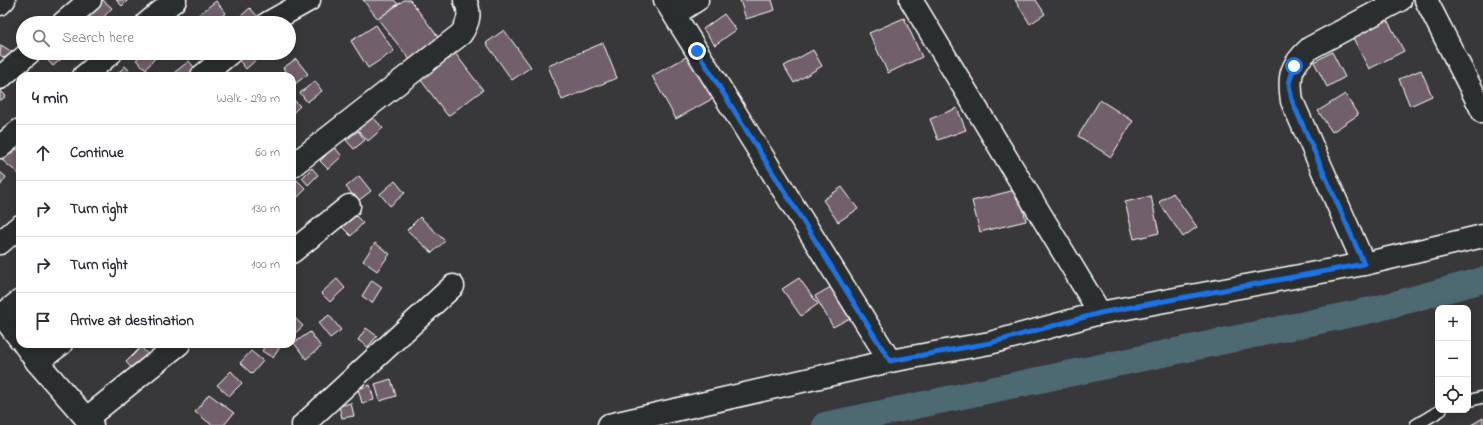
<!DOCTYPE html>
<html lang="en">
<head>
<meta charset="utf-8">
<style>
	body { margin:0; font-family:"Indie Flower",sans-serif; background:#f7f7f7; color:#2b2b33 }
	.controls { position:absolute; right:12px; bottom:12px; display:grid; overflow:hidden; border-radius:8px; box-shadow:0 2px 10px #0003 }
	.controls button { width:36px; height:36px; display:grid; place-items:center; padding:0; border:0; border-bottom:1px solid #e1e1e2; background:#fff; color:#2b2b33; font:20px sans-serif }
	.stop { position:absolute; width:12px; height:12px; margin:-9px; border:3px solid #1a73e8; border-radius:50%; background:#fff }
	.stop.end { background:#1a73e8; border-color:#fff; box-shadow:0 1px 4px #0008 }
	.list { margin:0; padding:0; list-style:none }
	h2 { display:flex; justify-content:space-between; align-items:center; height:52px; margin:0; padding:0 16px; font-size:17px }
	h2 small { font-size:13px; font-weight:400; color:#7c7c81 }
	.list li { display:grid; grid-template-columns:26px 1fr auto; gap:12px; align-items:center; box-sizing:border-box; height:56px; padding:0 16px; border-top:1px solid #e1e1e2 }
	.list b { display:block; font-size:15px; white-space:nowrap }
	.list em { font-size:13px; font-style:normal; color:#7c7c81 }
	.icon { flex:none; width:22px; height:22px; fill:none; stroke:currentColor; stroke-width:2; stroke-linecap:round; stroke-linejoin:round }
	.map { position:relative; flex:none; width:1483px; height:425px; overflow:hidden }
	.search { position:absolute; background:#fff; box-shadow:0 2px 10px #0003; left:16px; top:16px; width:280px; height:44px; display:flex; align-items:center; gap:10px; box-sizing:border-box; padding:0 14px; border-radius:22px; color:#7c7c81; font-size:15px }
	.panel { position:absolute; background:#fff; box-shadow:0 2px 10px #0003; left:16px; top:72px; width:280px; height:276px; border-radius:12px }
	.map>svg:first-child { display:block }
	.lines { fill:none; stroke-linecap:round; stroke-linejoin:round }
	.canal { stroke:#4e6b73; stroke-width:26 }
	.building { fill:#71616c; stroke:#fff }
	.lane-casing { stroke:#fff; stroke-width:14 }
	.street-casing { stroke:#fff; stroke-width:25 }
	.secondary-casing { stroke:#fff; stroke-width:25 }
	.highway-casing { stroke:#fff; stroke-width:25 }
	.lane { stroke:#2a2d2e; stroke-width:11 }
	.street { stroke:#2a2d2e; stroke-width:22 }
	.secondary { stroke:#2a2d2e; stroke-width:22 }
	.highway { stroke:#2a2d2e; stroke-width:22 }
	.route { stroke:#1a73e8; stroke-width:5 }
</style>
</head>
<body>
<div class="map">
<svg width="1483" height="425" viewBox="0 0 1483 425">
	<rect width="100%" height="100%" fill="#38373a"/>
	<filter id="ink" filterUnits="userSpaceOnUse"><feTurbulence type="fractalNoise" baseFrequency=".025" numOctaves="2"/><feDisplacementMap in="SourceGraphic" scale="8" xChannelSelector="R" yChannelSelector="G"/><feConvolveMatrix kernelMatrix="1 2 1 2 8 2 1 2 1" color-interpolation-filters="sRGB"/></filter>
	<g filter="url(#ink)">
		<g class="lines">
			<!-- canal -->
			<polyline class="canal" points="825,425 1376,309 1483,280"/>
		</g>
		<!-- building -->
		<g class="building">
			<polygon points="100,0 103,0 112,8 98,23 87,14"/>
			<polygon points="116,0 128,0 122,6"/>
			<polygon points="363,0 394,0 398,4 378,19"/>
			<polygon points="404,0 410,0 439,38 410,60 378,19"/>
			<polygon points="740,0 772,0 775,10 746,19"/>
			<polygon points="1015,0 1036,0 1045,14 1030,24"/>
			<polygon points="216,1 226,13 212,23 203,23 197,16"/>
			<polygon points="250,8 260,19 255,23 237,23 235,21"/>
			<polygon points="724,14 736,30 715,45 703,29"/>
			<polygon points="1384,14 1404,51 1369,69 1350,32"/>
			<polygon points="184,16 191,23 176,23"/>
			<polygon points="904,18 922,57 888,73 869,33"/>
			<polygon points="376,25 394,51 368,68 351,41"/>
			<polygon points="504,30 531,67 512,80 486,43"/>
			<polygon points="603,43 617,78 562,100 548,66"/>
			<polygon points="1,45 14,53 9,61 0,55"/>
			<polygon points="813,50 822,66 794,83 784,66"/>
			<polygon points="697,51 721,94 676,119 652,76"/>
			<polygon points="1332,52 1345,77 1327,87 1314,62"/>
			<polygon points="41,53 68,53 53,66"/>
			<polygon points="143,53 152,53 156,57 146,69 136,60"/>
			<polygon points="247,53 256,53 259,57 246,69 239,60"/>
			<polygon points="455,53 483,90 448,116 420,79"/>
			<polygon points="296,59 308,74 295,84 292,79 292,76 289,76 283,68"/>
			<polygon points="189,61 200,75 199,76 178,76 175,72"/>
			<polygon points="125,66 134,75 115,76"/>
			<polygon points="1421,70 1432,96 1410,106 1399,79"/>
			<polygon points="222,71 228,76 218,76"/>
			<polygon points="315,81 322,91 307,102 300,93"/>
			<polygon points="0,90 6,96 0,101"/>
			<polygon points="1345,94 1358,115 1332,132 1318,111"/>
			<polygon points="292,98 300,106 292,114"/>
			<polygon points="1100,100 1133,121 1111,157 1078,136"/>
			<polygon points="957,108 966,130 938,140 930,119"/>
			<polygon points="368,112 383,128 368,141 354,125"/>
			<polygon points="358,131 365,140 354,149 346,140"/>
			<polygon points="14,147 20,152 20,175 2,160"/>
			<polygon points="334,147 342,156 328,169 320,161"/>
			<polygon points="312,168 318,175 308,185 302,178"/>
			<polygon points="0,172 6,177 0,186"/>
			<polygon points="359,176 371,191 358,201 346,187"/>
			<polygon points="297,180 306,189 294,201 292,199 292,185"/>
			<polygon points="395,181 405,193 390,206 380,194"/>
			<polygon points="842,187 858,209 838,222 823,200"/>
			<polygon points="1019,189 1026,221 980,232 972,201"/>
			<polygon points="1173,193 1197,227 1183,237 1159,202"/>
			<polygon points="1151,196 1159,233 1134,239 1125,202"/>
			<polygon points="352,212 363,223 351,236 340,225"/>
			<polygon points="420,217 445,241 432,253 407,230"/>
			<polygon points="20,233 20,252 11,241"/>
			<polygon points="375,243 390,254 377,271 363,261"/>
			<polygon points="799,278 818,304 801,316 782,289"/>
			<polygon points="337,279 345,288 330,302 321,293"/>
			<polygon points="372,280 382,287 372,303 362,296"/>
			<polygon points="836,284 854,316 833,327 815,296"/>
			<polygon points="292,315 303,326 292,336"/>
			<polygon points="329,315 341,330 330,338 318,323"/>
			<polygon points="366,328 377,336 368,347 358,340"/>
			<polygon points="310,332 321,347 306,359 294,343"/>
			<polygon points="266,344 282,344 273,358 262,351"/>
			<polygon points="141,347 151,358 136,373 126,362"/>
			<polygon points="251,351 263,361 252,374 240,363"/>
			<polygon points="231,371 242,383 229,396 217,385"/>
			<polygon points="391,379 396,396 380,401 375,384"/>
			<polygon points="370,385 374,400 362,403 358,389"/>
			<polygon points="209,394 234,413 224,425 212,425 195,412"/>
			<polygon points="351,403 354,416 342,418 339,406"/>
			<polygon points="1483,418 1483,425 1471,425"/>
		</g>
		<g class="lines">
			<!-- lane casing -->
			<g class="lane-casing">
				<g id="lane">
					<polyline points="1468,401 1483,397"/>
					<polyline points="1416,425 1441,410"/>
				</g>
			</g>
			<!-- street casing -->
			<g class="street-casing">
				<g id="street">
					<polyline points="665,0 890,361"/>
					<polyline points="911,0 1100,313"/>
					<polyline points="0,4 4,0"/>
					<polyline points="675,14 697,0"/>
					<polyline points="63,23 90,0"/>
					<polyline points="147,23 175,0"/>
					<polyline points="268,23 309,0"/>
					<polyline points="84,76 111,53"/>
					<polyline points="202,76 230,53"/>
					<polyline points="0,78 29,53"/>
					<polyline points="0,147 20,130"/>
					<path d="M292 166 461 34C469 22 471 13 465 0"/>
					<polyline points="0,243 20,226"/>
					<polyline points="292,252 349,206"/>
					<path d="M1364 264 1292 101C1288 75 1291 65 1310 48L1400 0"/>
					<polyline points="0,313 20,339"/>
					<polyline points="2,315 20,301"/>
					<polyline points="24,344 37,362 92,425"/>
					<polyline points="37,362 61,344"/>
					<polyline points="87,418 179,344"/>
					<polyline points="303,425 453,286"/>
				</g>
			</g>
			<!-- secondary casing -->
			<g class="secondary-casing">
				<polyline id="secondary" points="609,425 890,361 990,343 1100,313 1364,264 1483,236"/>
			</g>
			<!-- highway casing -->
			<g class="highway-casing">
				<polyline id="highway" points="1426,0 1483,112"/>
			</g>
			<!-- lane -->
			<use href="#lane" class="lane"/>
			<!-- street -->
			<use href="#street" class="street"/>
			<!-- secondary -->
			<use href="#secondary" class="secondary"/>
			<!-- highway -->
			<use href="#highway" class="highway"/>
		</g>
	</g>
	<g class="lines" filter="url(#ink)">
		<!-- route -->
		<polyline class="route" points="697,51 890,361 990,343 1100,313 1364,264 1292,101 1289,84 1294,66"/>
	</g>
</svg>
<div class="controls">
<button>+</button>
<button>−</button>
<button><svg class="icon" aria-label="locate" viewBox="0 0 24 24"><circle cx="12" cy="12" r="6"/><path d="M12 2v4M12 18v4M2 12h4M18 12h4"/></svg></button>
</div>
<div class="stop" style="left:1294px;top:66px"></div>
<div class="stop end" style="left:697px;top:51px"></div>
<div class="search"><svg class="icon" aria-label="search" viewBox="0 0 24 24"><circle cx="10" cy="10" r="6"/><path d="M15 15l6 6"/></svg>Search here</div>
<section class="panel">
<h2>4 min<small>Walk · 290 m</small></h2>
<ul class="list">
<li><svg class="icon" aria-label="ahead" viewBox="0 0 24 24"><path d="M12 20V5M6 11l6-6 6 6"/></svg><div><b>Continue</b></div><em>60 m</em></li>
<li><svg class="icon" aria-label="right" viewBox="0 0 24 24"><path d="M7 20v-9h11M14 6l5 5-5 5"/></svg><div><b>Turn right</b></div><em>130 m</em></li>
<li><svg class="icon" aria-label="right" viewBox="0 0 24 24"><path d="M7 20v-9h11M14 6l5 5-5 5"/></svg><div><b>Turn right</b></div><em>100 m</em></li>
<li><svg class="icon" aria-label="arrive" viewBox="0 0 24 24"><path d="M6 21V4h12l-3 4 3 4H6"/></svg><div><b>Arrive at destination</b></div></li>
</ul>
</section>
</div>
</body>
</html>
